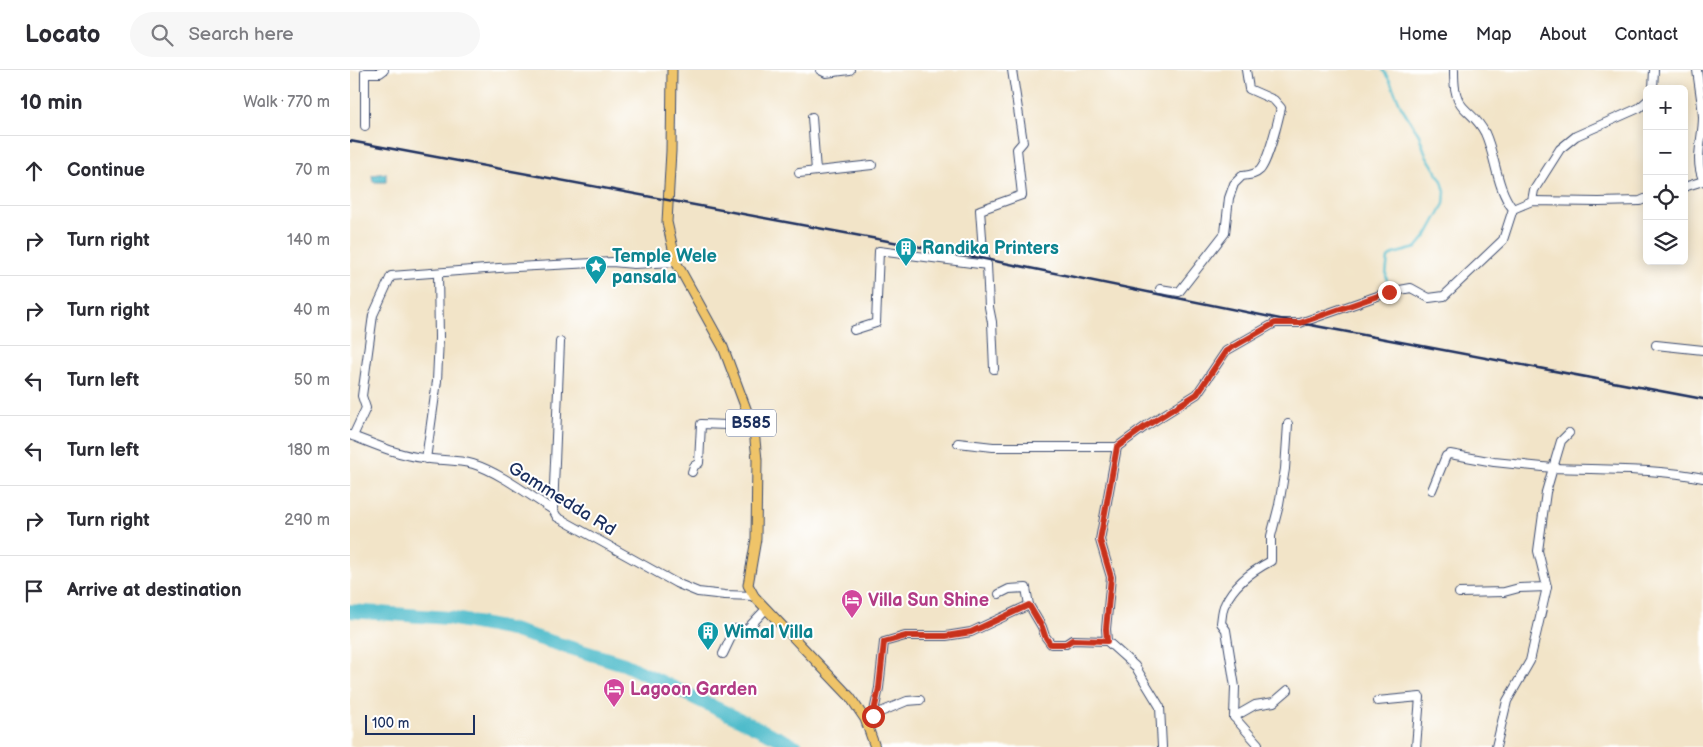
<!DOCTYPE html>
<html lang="en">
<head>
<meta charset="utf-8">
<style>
	body { margin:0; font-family:"Balsamiq Sans",sans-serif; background:#f7f7f7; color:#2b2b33 }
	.controls { position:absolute; right:15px; top:15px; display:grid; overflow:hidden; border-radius:8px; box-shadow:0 2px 12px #0003 }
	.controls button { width:45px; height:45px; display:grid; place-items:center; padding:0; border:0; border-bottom:1px solid #e1e1e2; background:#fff; color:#2b2b33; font:25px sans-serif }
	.scale { position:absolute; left:15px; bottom:12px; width:110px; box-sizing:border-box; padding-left:5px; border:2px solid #1b2f5e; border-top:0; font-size:14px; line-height:18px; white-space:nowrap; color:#1b2f5e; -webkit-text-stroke:4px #fff; paint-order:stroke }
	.stop { position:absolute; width:15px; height:15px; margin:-11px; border:4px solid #c8321e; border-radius:50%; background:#fff }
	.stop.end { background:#c8321e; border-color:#fff; box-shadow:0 1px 5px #0008 }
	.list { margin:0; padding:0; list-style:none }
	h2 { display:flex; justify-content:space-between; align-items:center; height:65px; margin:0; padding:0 20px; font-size:21px }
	h2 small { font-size:16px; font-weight:400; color:#7c7c81 }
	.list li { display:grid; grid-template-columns:32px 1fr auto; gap:15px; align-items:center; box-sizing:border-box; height:70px; padding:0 20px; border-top:1px solid #e1e1e2 }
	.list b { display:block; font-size:19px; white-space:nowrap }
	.list em { font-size:16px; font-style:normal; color:#7c7c81 }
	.icon { flex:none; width:28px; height:28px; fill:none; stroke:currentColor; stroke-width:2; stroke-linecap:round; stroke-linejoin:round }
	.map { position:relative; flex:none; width:1353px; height:677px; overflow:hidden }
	header { display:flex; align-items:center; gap:30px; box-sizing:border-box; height:70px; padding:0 25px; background:#fff; border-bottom:1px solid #e1e1e2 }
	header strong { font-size:24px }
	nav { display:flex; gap:28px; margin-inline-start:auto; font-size:18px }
	.search { width:350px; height:45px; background:#f7f7f7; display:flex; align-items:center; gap:12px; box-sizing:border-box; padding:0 18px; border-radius:28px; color:#7c7c81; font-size:19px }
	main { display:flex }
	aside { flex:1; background:#fff }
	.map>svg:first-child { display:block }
	.water { fill:#50bccb; stroke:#367694 }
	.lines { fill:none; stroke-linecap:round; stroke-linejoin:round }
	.stream { stroke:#50bccb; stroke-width:2.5 }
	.river { stroke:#50bccb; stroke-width:14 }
	.minor-casing { stroke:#3b4a6e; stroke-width:10 }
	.major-casing { stroke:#3b4a6e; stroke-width:11 }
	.minor { stroke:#fff; stroke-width:8 }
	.major { stroke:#efc469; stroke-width:9 }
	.rail { stroke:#1b2f5e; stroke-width:2.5 }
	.route { stroke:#c8321e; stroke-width:6 }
	.labels { text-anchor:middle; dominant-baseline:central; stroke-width:4; stroke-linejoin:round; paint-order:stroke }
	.shield { fill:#fff; stroke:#5f6d8e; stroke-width:1 }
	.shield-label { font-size:16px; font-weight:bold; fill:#1b2f5e }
	.culture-label { font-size:18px; font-weight:bold; fill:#0d838f; stroke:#fff; text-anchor:start }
	.street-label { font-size:18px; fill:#1b2f5e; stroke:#fff }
	.hotel-label { font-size:18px; font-weight:bold; fill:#b23c85; stroke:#fff; text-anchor:start }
</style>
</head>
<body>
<header>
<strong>Locato</strong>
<div class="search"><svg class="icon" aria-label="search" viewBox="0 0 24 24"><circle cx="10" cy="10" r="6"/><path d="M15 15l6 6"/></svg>Search here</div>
<nav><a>Home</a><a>Map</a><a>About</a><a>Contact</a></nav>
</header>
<main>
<aside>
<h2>10 min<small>Walk · 770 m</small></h2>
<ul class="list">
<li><svg class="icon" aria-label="ahead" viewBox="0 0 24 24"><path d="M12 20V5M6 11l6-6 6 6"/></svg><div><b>Continue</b></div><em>70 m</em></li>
<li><svg class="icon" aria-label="right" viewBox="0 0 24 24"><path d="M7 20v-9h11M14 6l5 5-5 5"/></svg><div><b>Turn right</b></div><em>140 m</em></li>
<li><svg class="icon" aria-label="right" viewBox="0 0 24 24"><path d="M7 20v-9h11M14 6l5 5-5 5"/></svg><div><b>Turn right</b></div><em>40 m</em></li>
<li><svg class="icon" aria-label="left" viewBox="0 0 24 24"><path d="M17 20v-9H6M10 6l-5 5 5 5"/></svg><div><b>Turn left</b></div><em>50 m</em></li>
<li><svg class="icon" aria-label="left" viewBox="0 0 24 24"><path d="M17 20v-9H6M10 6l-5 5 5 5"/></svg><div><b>Turn left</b></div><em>180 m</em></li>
<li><svg class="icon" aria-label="right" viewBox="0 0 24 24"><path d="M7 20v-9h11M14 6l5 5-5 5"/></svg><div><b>Turn right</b></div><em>290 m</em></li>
<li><svg class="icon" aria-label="arrive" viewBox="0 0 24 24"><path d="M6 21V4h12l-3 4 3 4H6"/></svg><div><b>Arrive at destination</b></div></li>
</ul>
</aside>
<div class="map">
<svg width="1353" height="677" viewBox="0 0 1353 677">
	<rect width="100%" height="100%" fill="#fff"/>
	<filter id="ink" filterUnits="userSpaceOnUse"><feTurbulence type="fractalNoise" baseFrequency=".02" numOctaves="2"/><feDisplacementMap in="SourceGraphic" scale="10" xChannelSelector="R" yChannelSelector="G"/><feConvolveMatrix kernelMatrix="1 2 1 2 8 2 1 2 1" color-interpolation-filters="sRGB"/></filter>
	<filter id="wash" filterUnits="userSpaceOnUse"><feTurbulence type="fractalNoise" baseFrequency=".0096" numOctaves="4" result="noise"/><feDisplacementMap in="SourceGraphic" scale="20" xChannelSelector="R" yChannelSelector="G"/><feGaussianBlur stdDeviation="1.12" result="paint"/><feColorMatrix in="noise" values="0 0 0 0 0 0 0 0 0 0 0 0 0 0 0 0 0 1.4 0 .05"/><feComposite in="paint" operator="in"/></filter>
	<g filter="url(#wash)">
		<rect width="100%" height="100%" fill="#f2e4c8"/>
		<!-- water -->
		<polygon class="water" points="36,103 36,112 23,112 22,105"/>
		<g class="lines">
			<!-- stream -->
			<polyline class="stream" points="1033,0 1040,11 1051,36 1069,65 1076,85 1092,111 1095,122 1094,134 1077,165 1066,178 1043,184 1038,188 1036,205 1037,211"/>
			<!-- river -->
			<polyline class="river" points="0,541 99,548 162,560 274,594 447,677"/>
		</g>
	</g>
	<g filter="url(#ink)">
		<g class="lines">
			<!-- minor casing -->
			<g class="minor-casing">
				<g id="minor">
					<polyline points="470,0 476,3 500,0"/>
					<path d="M1347 0C1349 16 1352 32 1353 47 1353 69 1344 89 1353 109"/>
					<polyline points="1303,19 1304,0"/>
					<polyline points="462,47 466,101"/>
					<polyline points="15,56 15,3 30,3 34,0"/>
					<polyline points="449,103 522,95"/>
					<polyline points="1334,117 1353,111"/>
					<polyline points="1182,131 1184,120 1210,79 1226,66 1289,38 1297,31"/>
					<polyline points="1163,139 1182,131 1249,132 1290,131 1297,128"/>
					<path d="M810 219 829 222 875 163 879 128 884 114 892 106C899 105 905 105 910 100 918 91 928 51 931 38L924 30 899 19 896 0"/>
					<polyline points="504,260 526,253 529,181 637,195"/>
					<polyline points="1306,275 1353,280"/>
					<polyline points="644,299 642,252 639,237 637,195 633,181 630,140 672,125 667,79 673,72 662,0"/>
					<path d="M0 365C24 374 47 385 73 388 90 391 106 389 123 394 149 402 179 425 203 440L207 447 326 513 348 522 375 525 404 526"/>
					<polyline points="3,366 16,338 12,326 23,245 41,206 149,198 262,192 284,194 326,192"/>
					<path d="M608 373 643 377H767L796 356 847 324 876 281 925 253H950L1039 222 1061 218 1079 228 1094 226 1153 170 1163 139C1146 118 1146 87 1135 63 1128 49 1122 47 1113 37 1104 27 1104 12 1104 0"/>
					<polyline points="767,377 750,470 761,507 756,559 757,571 785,596 810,637 812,677"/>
					<polyline points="76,389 87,311 89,268 88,203"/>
					<polyline points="342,402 344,396 349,393 351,354 377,355 400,348"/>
					<polyline points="1082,420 1096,386 1100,384 1144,392 1203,398 1211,371 1219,363"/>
					<polyline points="203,440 210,272"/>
					<polyline points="1109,523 1154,522 1169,518 1197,517"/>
					<polyline points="649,524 659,519 676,518 679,535"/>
					<polyline points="373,584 385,559 397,559 416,539"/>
					<polyline points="1027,631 1070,627 1066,677"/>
					<polyline points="521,646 557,631 570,630"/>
					<polyline points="523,646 529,618 534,572 555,566 596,566 621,562 679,535 692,557 695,566 701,574 716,574 722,570 757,571"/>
					<polyline points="884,647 905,635 924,632 938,620"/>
					<path d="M907 677 908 674 884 647 885 617 876 560 871 553C872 547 872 539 875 534 884 514 902 501 921 491V466L929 435 935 399 938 354"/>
					<path d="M1146 677 1157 631 1180 591 1197 517 1188 481 1196 422 1203 398C1251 400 1306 398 1353 408"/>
				</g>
			</g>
			<!-- major casing -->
			<g class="major-casing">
				<polyline id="major" points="322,0 321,81 317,152 326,192 373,277 404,360 407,390 406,469 398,515 404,526 500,627 515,649 525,677"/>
			</g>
			<!-- minor -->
			<use href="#minor" class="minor"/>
			<!-- major -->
			<use href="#major" class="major"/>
			<!-- rail -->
			<polyline class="rail" points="0,71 635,189 950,253 1353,329"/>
		</g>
	</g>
	<g class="lines" filter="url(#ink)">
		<!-- route -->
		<polyline class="route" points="523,646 529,618 534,572 556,566 596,566 621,562 679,535 692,557 695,566 700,574 716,574 722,570 757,571 756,559 761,507 750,470 767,377 796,356 847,324 876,281 925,253 950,253 1039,222"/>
	</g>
	<!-- icons -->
	<defs>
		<g id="building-pin" transform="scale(1.125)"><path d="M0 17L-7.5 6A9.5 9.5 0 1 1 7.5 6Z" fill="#0f9aa8" stroke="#fff"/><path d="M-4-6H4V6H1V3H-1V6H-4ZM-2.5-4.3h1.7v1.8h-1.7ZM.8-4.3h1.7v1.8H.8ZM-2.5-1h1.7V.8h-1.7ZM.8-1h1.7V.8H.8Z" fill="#fff"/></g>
		<g id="sight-pin" transform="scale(1.125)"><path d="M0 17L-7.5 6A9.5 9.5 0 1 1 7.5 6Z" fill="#0f9aa8" stroke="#fff"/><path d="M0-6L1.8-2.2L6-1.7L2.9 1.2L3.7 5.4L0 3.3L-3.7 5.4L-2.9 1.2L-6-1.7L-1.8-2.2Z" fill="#fff"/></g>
		<g id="hotel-pin" transform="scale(1.125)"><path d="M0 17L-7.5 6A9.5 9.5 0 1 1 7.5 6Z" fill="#d1479c" stroke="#fff"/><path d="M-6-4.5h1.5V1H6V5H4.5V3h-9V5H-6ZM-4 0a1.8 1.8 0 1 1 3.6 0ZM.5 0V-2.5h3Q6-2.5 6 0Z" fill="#fff"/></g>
	</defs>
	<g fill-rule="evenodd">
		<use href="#building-pin" x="556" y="178"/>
		<use href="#sight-pin" x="246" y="196"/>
		<use href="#hotel-pin" x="502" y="530"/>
		<use href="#building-pin" x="358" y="562"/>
		<use href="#hotel-pin" x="264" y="619"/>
	</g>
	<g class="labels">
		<!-- shield labels -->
		<rect class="shield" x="376" y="339.5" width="50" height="27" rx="4"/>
		<g class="shield-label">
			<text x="401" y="353">B585</text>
		</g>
		<!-- culture labels -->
		<g class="culture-label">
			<text x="572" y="178">Randika Printers</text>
			<text x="262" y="186">Temple Wele<tspan x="262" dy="21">pansala</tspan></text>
			<text x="374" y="562">Wimal Villa</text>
		</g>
		<!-- street labels -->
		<g class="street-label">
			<text transform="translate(212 429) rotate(32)">Gammedda Rd</text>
		</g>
		<!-- hotel labels -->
		<g class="hotel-label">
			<text x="518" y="530">Villa Sun Shine</text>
			<text x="280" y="619">Lagoon Garden</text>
		</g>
	</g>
</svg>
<div class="controls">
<button>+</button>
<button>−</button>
<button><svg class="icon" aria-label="locate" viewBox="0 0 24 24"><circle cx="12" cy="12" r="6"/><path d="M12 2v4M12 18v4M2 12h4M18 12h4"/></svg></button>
<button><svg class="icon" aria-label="layers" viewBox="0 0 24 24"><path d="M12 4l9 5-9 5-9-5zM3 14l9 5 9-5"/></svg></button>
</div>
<div class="scale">100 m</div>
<div class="stop" style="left:523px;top:646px"></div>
<div class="stop end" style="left:1039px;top:222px"></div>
</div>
</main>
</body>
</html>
